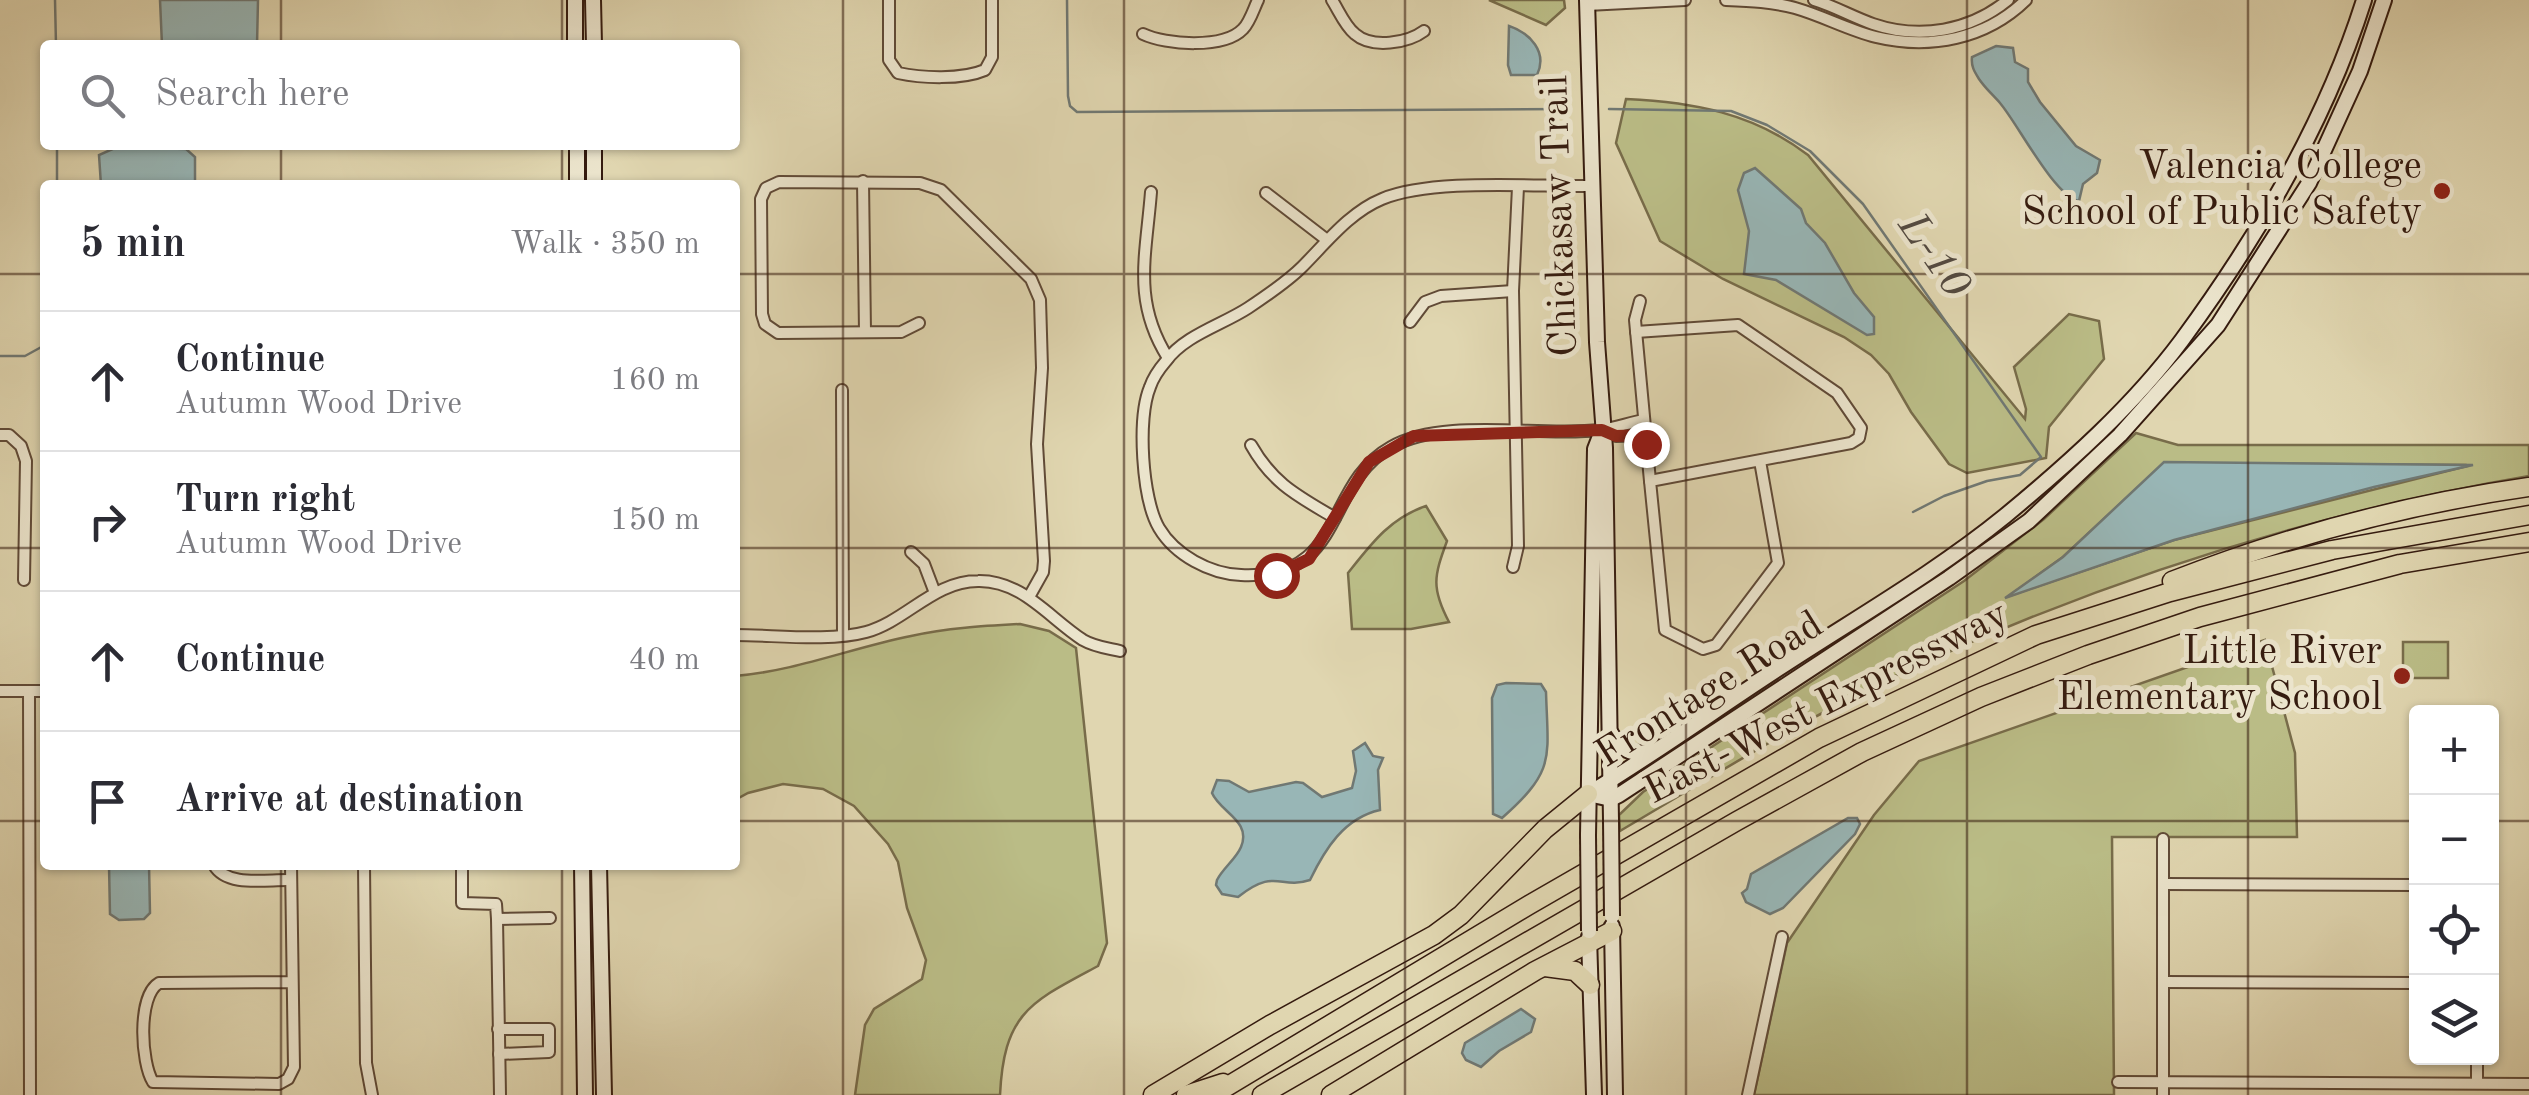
<!DOCTYPE html>
<html lang="en">
<head>
<meta charset="utf-8">
<style>
	body { margin:0; font-family:"Old Standard TT",serif; background:#f2f2f3; color:#2b2b33 }
	.controls { position:absolute; right:30px; bottom:30px; display:grid; overflow:hidden; border-radius:10px; box-shadow:0 2px 8px #0004 }
	.controls button { width:90px; height:90px; display:grid; place-items:center; padding:0; border:0; border-bottom:2px solid #e1e1e2; background:#fff; color:#2b2b33; font:50px sans-serif }
	.stop { position:absolute; width:30px; height:30px; margin:-22px; border:8px solid #8f2418; border-radius:50%; background:#fff }
	.stop.end { background:#8f2418; border-color:#fff; box-shadow:0 2px 10px #0008 }
	.list { margin:0; padding:0; list-style:none }
	h2 { display:flex; justify-content:space-between; align-items:center; height:130px; margin:0; padding:0 40px; font-size:42px }
	h2 small { font-size:32px; font-weight:400; color:#7c7c81 }
	.list li { display:grid; grid-template-columns:65px 1fr auto; gap:30px; align-items:center; box-sizing:border-box; height:140px; padding:0 40px; border-top:2px solid #e1e1e2 }
	.list b { display:block; font-size:38px; white-space:nowrap }
	.list p { margin:0; font-size:32px; white-space:nowrap; color:#7c7c81 }
	.list em { font-size:32px; font-style:normal; color:#7c7c81 }
	.icon { flex:none; width:55px; height:55px; fill:none; stroke:currentColor; stroke-width:2; stroke-linecap:round; stroke-linejoin:round }
	.map { position:relative; flex:none; width:2529px; height:1095px; overflow:hidden }
	.search { position:absolute; background:#fff; box-shadow:0 2px 8px #0004; left:40px; top:40px; width:700px; height:110px; display:flex; align-items:center; gap:25px; box-sizing:border-box; padding:0 35px; border-radius:10px; color:#7c7c81; font-size:38px }
	.panel { position:absolute; background:#fff; box-shadow:0 2px 8px #0004; left:40px; top:180px; width:700px; height:690px; border-radius:10px }
	.map>svg:first-child { display:block }
	.green { fill:#babc86; stroke:#786c4a; stroke-width:2.5; fill-rule:evenodd }
	.water { fill:#98b6b6; stroke:#707873; stroke-width:2.5 }
	.lines { fill:none; stroke-linecap:round; stroke-linejoin:round }
	.stream { stroke:#707873; stroke-width:2.5 }
	.street-casing { stroke:#604a37; stroke-width:14 }
	.secondary-casing { stroke:#351b0f; stroke-width:18 }
	.highway-casing { stroke:#351b0f; stroke-width:21 }
	.street { stroke:#ebe4cc; stroke-width:10 }
	.secondary { stroke:#ebe4cc; stroke-width:14 }
	.highway { stroke:#e0d6b0; stroke-width:18 }
	.secondary-bridge-casing { stroke:#351b0f; stroke-width:18; stroke-linecap:butt }
	.secondary-bridge { stroke:#ebe4cc; stroke-width:14 }
	.route { stroke:#8f2418; stroke-width:12 }
	.grid { fill:none; stroke:#351b0f; stroke-width:2.5; stroke-opacity:0.55 }
	.poi-dot { fill:#8f2418; stroke:#ebe4cc; stroke-width:4 }
	.labels { text-anchor:middle; dominant-baseline:central; stroke-width:10; stroke-linejoin:round; paint-order:stroke }
	.poi-label { font-size:40px; fill:#351b0f; stroke:#ebe4cc; text-anchor:end }
	.street-label { font-size:40px; fill:#351b0f; stroke:#ebe4cc }
	.water-label { font-size:42px; font-style:italic; fill:#534a41; stroke:#ebe4cc }
</style>
</head>
<body>
<div class="map">
<svg width="2529" height="1095" viewBox="0 0 2529 1095">
	<rect width="100%" height="100%" fill="#e0d6b0"/>
	<filter id="stains"><feTurbulence type="fractalNoise" baseFrequency=".002" numOctaves="4"/><feColorMatrix values="0 0 0 0 .2 0 0 0 0 .09 0 0 0 0 .02 0 0 0 .5 -.17"/></filter>
	<radialGradient id="worn" r=".72"><stop offset=".6" stop-color="#630" stop-opacity="0"/><stop offset="1" stop-color="#630" stop-opacity=".3"/></radialGradient>
	<!-- green -->
	<g class="green">
		<polygon points="1489,0 1564,0 1565,8 1546,25"/>
		<path d="M1626 99C1693 102 1753 113 1808 155L2025 419 2026 409 2014 367 2069 314 2099 321 2104 359 2049 427 2046 458 1967 473 1949 464 1911 412 1889 374 1871 355 1844 337 1723 279 1660 241 1616 143Z"/>
		<path d="M2136 433 2178 445H2529V476C2318 512 2111 578 1917 666 1814 712 1717 774 1620 831L1619 815 1643 792 1964 581 2044 519ZM2164 463 2466 465 2467 466 2174 540 2009 596 2063 557Z"/>
		<path d="M1426 506 1447 541C1434 576 1431 588 1449 622L1411 629H1352L1348 573C1371 544 1390 518 1426 506Z"/>
		<path d="M1020 624 1049 631 1076 648 1107 943 1098 966C1031 1002 1004 1012 1000 1095H855L865 1025 874 1009 922 979 926 960 907 908 898 862 888 844 854 806 823 789 783 784 748 793 735 800V676C796 671 851 648 911 636 947 628 983 626 1020 624Z"/>
		<polygon points="2265,640 2295,753 2297,837 2112,837 2114,1095 1754,1095 1787,943 1874,815 1919,761"/>
		<rect x="2403" y="642" width="45" height="36"/>
	</g>
	<!-- water -->
	<g class="water">
		<polygon points="160,0 258,0 257,45 162,45"/>
		<path d="M1509 26C1530 33 1548 52 1537 75H1511L1508 65Z"/>
		<path d="M1996 46 2013 48 2015 62 2028 69V82L2040 102 2076 146 2100 160 2097 173 2083 184 2079 201C2054 196 2018 124 2000 103 1993 95 1985 88 1979 79 1974 71 1971 66 1972 57Z"/>
		<polygon points="117,147 186,149 195,157 195,185 101,185 99,155"/>
		<polygon points="1755,168 1801,209 1806,223 1825,243 1854,293 1874,317 1874,334 1867,335 1776,280 1744,274 1749,231 1738,190 1744,173"/>
		<polygon points="2164,462 2473,465 2374,487 2174,540 2005,598 2063,557"/>
		<path d="M1506 683 1541 684 1546 692C1548 759 1556 770 1502 818L1493 814 1492 698 1497 685Z"/>
		<path d="M1365 743 1373 756 1383 758 1378 770 1380 810C1344 818 1325 849 1310 880 1279 890 1276 867 1238 897L1222 894 1216 885 1217 880C1223 868 1236 859 1241 847 1252 821 1220 812 1212 793L1217 780 1229 781 1249 792 1296 782 1303 783 1322 797 1352 788 1356 771 1353 751Z"/>
		<polygon points="1848,818 1857,818 1860,824 1855,834 1783,908 1770,914 1746,902 1742,893 1747,889 1751,874"/>
		<polygon points="109,865 149,865 150,913 144,919 119,920 110,914"/>
		<polygon points="1521,1009 1535,1019 1531,1032 1499,1051 1481,1067 1466,1060 1462,1053 1465,1043"/>
	</g>
	<g class="lines">
		<!-- stream -->
		<g class="stream">
			<polyline points="55,0 56,45"/>
			<polyline points="1067,0 1068,96 1070,106 1077,112 1565,109"/>
			<polyline points="1609,109 1731,111 1767,125 1810,151 1863,204 2041,457 2020,475 1987,481 1944,496 1913,512"/>
			<polyline points="57,145 57,185"/>
			<polyline points="0,356 25,356 45,345"/>
		</g>
		<!-- street casing -->
		<g class="street-casing">
			<g id="street">
				<path d="M889 0V60L898 73C921 78 962 80 985 70L992 57V0"/>
				<path d="M1332 0C1339 11 1345 26 1355 34 1372 49 1408 43 1424 31"/>
				<path d="M1726 0C1750 1 1773 2 1795 8 1823 16 1848 30 1876 37 1930 50 1986 39 2026 0"/>
				<path d="M1814 0C1834 6 1853 17 1873 24 1920 40 1970 31 2008 0"/>
				<polyline points="1587,5 1685,0"/>
				<path d="M1143 34C1166 45 1224 49 1243 29 1250 22 1254 8 1258 0"/>
				<polyline points="863,181 865,332"/>
				<path d="M1592 186C1534 187 1433 178 1382 199 1350 212 1326 243 1302 267 1287 282 1266 296 1248 308 1222 325 1185 335 1166 361 1160 368 1153 378 1150 387 1137 418 1142 499 1159 528 1175 555 1210 574 1241 575 1347 580 1323 485 1391 447 1443 417 1539 437 1600 430 1614 428 1629 423 1644 420"/>
				<path d="M1151 192C1146 256 1132 301 1168 358"/>
				<polyline points="1266,193 1327,240"/>
				<polyline points="1640,301 1635,320 1650,481"/>
				<polyline points="1410,322 1425,302 1441,296 1513,291"/>
				<polyline points="919,323 901,332 778,333 765,324 762,314 761,199 766,188 779,182 920,183 941,190 1031,279 1040,300 1042,368 1037,444 1044,561 1043,572 1029,597"/>
				<polyline points="1636,332 1738,325 1837,393 1861,428 1859,438 1851,443 1650,481 1665,630 1703,649 1716,645 1778,563 1760,461"/>
				<polyline points="842,390 843,635"/>
				<polyline points="1603,430 1616,436 1645,435"/>
				<polyline points="0,435 9,435 21,446 26,461 24,580"/>
				<path d="M1251 445C1273 484 1298 496 1335 518"/>
				<polyline points="911,552 924,564 935,593"/>
				<polyline points="1513,567 1518,546 1513,291 1518,187"/>
				<path d="M735 635C775 635 829 642 866 632 906 621 934 581 978 581 1022 580 1049 618 1083 640 1095 647 1107 648 1120 651"/>
				<polyline points="0,691 45,691"/>
				<polyline points="29,691 30,1095"/>
				<polyline points="2163,839 2163,1095"/>
				<path d="M214 865C227 888 268 879 291 880"/>
				<polyline points="364,865 366,1063 372,1095"/>
				<polyline points="462,865 462,903 496,904 497,919 550,918"/>
				<polyline points="2163,884 2416,885"/>
				<polyline points="497,919 500,1095"/>
				<path d="M291 982 159 983C137 996 141 1063 153 1082L279 1084 288 1079 294 1067 291 865"/>
				<polyline points="2163,982 2416,983"/>
				<polyline points="498,1029 549,1029 549,1052 499,1054"/>
				<polyline points="2477,1058 2477,1082"/>
				<polyline points="2118,1082 2529,1084"/>
				<polyline points="1748,1095 1782,937"/>
			</g>
		</g>
		<!-- secondary casing -->
		<g class="secondary-casing">
			<g id="secondary">
				<polyline points="575,0 575,45"/>
				<polyline points="593,0 594,45"/>
				<polyline points="1587,0 1597,342 1605,448 1611,820"/>
				<polyline points="577,145 577,185"/>
				<polyline points="594,185 594,145"/>
				<path d="M1610 732C1621 750 1631 756 1652 751"/>
				<polyline points="1588,794 1611,799 1619,795 1949,578 2029,521 2120,435 2218,325 2309,183 2360,71 2384,0"/>
				<path d="M1588 794C1653 755 1715 710 1778 669 1854 619 1935 573 2005 516 2068 464 2133 406 2182 340 2257 238 2326 121 2364 0"/>
				<polyline points="1588,835 1595,449 1602,431"/>
				<polyline points="582,865 585,1095"/>
				<polyline points="599,865 604,1095"/>
				<polyline points="1612,926 1615,1095"/>
				<polyline points="1589,937 1594,1095"/>
			</g>
		</g>
		<!-- highway casing -->
		<g class="highway-casing">
			<g id="highway">
				<path d="M2172 581C2285 537 2409 504 2529 487"/>
				<polyline points="1545,967 1575,971 1590,985"/>
				<polyline points="1153,1095 1270,1025 1434,935 1461,915 1545,829 1588,794"/>
				<polyline points="1186,1095 1223,1083"/>
				<polyline points="1213,1095 1529,905 1819,738 2036,635 2170,592 2332,550 2529,515"/>
				<polyline points="1262,1095 1737,821 1862,752 1981,697 2088,655 2200,617 2400,564 2529,542"/>
				<polyline points="1331,1095 1535,971 1612,931"/>
			</g>
		</g>
		<!-- street -->
		<use href="#street" class="street"/>
		<!-- secondary -->
		<use href="#secondary" class="secondary"/>
		<!-- highway -->
		<use href="#highway" class="highway"/>
		<!-- secondary-bridge casing -->
		<g class="secondary-bridge-casing">
			<g id="secondary-bridge">
				<polyline points="1611,820 1612,916"/>
				<polyline points="1588,835 1589,931"/>
			</g>
		</g>
		<!-- secondary-bridge -->
		<use href="#secondary-bridge" class="secondary-bridge"/>
	</g>
	<g class="lines">
		<!-- route -->
		<polyline class="route" points="1276,575 1309,559 1369,462 1414,436 1602,430 1616,436 1646,435 1646,444"/>
	</g>
	<!-- grid -->
	<path class="grid" d="M281 0V45M562 0V45M843 0V1095M1124 0V1095M1405 0V1095M1686 0V1095M1967 0V1095M2248 0V1095M281 145V185M562 145V185M0 274H45M735 274H2529M0 548H45M735 548H2529M0 821H45M735 821H2416M2492 821H2529M281 865V1095M562 865V1095"/>
	<!-- markers -->
	<g class="poi-dot">
		<circle cx="2442" cy="191" r="10"/>
		<circle cx="2402" cy="676" r="10"/>
	</g>
	<g class="labels">
		<!-- poi labels -->
		<g class="poi-label">
			<text x="2422" y="168">Valencia College<tspan x="2422" dy="46">School of Public Safety</tspan></text>
			<text x="2382" y="653">Little River<tspan x="2382" dy="46">Elementary School</tspan></text>
		</g>
		<!-- street labels -->
		<g class="street-label">
			<text transform="translate(1561 216) rotate(-92)">Chickasaw Trail</text>
			<text transform="translate(1710 691) rotate(-32)">Frontage Road</text>
			<text transform="translate(1827 704) rotate(-27)">East-West Expressway</text>
		</g>
		<!-- water labels -->
		<g class="water-label">
			<text transform="translate(1933 256) rotate(55)">L-10</text>
		</g>
	</g>
	<rect width="100%" height="100%" filter="url(#stains)"/>
	<rect width="100%" height="100%" fill="url(#worn)"/>
</svg>
<div class="controls">
<button>+</button>
<button>−</button>
<button><svg class="icon" aria-label="locate" viewBox="0 0 24 24"><circle cx="12" cy="12" r="6"/><path d="M12 2v4M12 18v4M2 12h4M18 12h4"/></svg></button>
<button><svg class="icon" aria-label="layers" viewBox="0 0 24 24"><path d="M12 4l9 5-9 5-9-5zM3 14l9 5 9-5"/></svg></button>
</div>
<div class="stop" style="left:1276px;top:575px"></div>
<div class="stop end" style="left:1646px;top:444px"></div>
<div class="search"><svg class="icon" aria-label="search" viewBox="0 0 24 24"><circle cx="10" cy="10" r="6"/><path d="M15 15l6 6"/></svg>Search here</div>
<section class="panel">
<h2>5 min<small>Walk · 350 m</small></h2>
<ul class="list">
<li><svg class="icon" aria-label="ahead" viewBox="0 0 24 24"><path d="M12 20V5M6 11l6-6 6 6"/></svg><div><b>Continue</b><p>Autumn Wood Drive</p></div><em>160 m</em></li>
<li><svg class="icon" aria-label="right" viewBox="0 0 24 24"><path d="M7 20v-9h11M14 6l5 5-5 5"/></svg><div><b>Turn right</b><p>Autumn Wood Drive</p></div><em>150 m</em></li>
<li><svg class="icon" aria-label="ahead" viewBox="0 0 24 24"><path d="M12 20V5M6 11l6-6 6 6"/></svg><div><b>Continue</b></div><em>40 m</em></li>
<li><svg class="icon" aria-label="arrive" viewBox="0 0 24 24"><path d="M6 21V4h12l-3 4 3 4H6"/></svg><div><b>Arrive at destination</b></div></li>
</ul>
</section>
</div>
</body>
</html>
